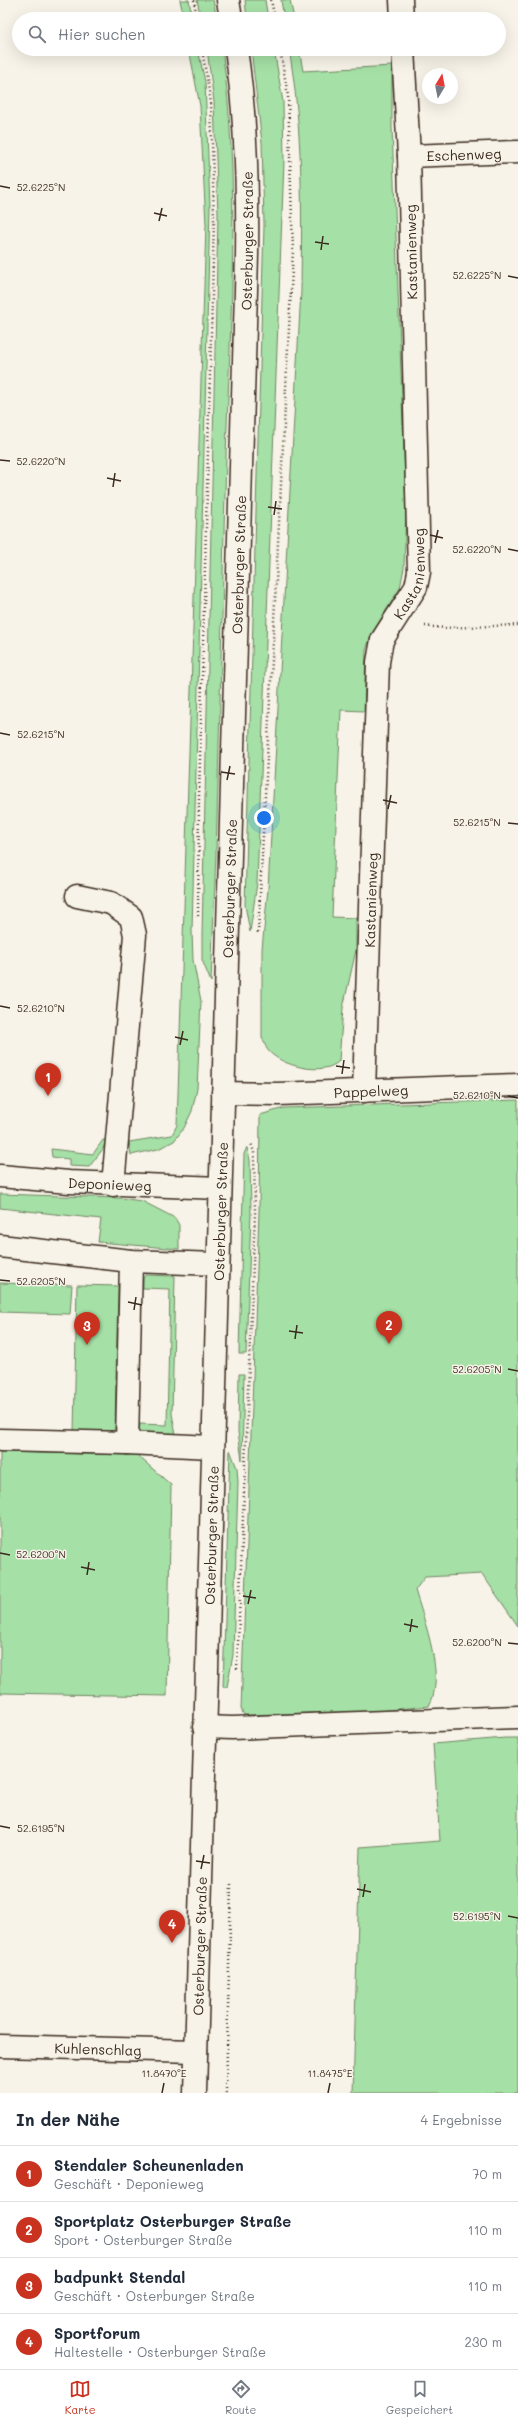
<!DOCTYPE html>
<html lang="de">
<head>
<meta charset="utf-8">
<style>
	body { margin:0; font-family:Mali,sans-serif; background:#f6f6f7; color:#1f2937 }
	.compass { position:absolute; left:422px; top:68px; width:36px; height:36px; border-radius:50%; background:#fff; box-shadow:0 4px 16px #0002; rotate:10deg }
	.you { position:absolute; left:264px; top:818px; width:14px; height:14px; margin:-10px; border:3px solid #fff; border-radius:50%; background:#1a73e8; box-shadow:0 0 0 6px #1a73e833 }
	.badge { display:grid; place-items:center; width:26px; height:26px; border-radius:50%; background:#c8321e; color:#fff; font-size:13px; font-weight:700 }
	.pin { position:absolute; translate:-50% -33px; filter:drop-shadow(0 1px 2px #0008) }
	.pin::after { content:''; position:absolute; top:21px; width:14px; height:12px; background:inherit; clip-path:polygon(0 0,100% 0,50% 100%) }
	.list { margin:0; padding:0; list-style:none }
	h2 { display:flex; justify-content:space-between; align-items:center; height:52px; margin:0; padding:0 16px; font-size:17px }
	h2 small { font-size:13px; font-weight:400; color:#747a83 }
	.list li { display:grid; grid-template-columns:26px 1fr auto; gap:12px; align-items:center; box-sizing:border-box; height:56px; padding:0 16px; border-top:1px solid #e0e1e3 }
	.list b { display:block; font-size:15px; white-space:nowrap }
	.list p { margin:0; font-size:13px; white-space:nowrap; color:#747a83 }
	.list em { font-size:13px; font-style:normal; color:#747a83 }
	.icon { flex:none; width:22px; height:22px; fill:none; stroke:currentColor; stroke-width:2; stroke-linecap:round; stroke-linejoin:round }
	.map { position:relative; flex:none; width:518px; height:2093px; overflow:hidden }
	.search { position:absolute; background:#fff; box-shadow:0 4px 16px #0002; left:12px; right:12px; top:12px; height:44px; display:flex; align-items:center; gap:10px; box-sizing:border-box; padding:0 14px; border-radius:22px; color:#747a83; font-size:15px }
	.sheet { height:276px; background:#fff }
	nav { display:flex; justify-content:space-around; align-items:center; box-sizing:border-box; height:56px; border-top:1px solid #e0e1e3; background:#fff; font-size:11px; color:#747a83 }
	nav a { display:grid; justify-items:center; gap:2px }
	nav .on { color:#c8321e }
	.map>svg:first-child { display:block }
	.green { fill:#a5e0a6; stroke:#708562 }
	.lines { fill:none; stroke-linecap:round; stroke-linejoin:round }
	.minor-casing { stroke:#3b2a1e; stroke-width:25 }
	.path { stroke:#3b2a1e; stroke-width:2.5; stroke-dasharray:1 3; stroke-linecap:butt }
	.minor { stroke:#f7f3e8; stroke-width:22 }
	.ticks { fill:none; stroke:#3b2a1e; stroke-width:1.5 }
	.labels { text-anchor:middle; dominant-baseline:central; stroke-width:3; stroke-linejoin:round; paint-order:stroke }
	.street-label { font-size:14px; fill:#3b2a1e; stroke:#f7f3e8 }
	.ticks-label { font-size:10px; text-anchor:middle; fill:#3b2a1e; stroke:#f7f3e8; stroke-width:3; stroke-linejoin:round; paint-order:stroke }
</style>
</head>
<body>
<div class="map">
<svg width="518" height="2093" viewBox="0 0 518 2093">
	<rect width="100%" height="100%" fill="#f7f3e8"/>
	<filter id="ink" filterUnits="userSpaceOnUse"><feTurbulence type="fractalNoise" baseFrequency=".025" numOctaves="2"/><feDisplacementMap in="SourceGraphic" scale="8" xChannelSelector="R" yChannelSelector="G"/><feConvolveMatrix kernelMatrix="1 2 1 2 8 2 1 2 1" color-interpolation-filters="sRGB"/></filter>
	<g filter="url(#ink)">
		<!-- green -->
		<g class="green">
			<polygon points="180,0 189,0 192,19 184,19"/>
			<polygon points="197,0 213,0 217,19 201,19"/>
			<polygon points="245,0 265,0 268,19 247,19"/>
			<polygon points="281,0 290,0 294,19 284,19"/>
			<polygon points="189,49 198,49 205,82 210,206 192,931 193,960 201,1001 197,1089 192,1111 184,1128 174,1141 158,1149 131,1155 129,1142 172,1135 177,1125 206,225 200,106"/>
			<path d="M207 49H222C241 183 230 322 226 457 221 632 219 807 211 982L202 960V935L218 215 214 102Z"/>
			<polygon points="251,49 274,49 283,102 284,161 257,883 250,932 245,905 264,225 262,143"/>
			<path d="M289 49H299L303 71 392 66V127L406 509 404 568 400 588 372 633 366 650 364 711 341 710 332 917 356 918V950L343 1008 339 1061C324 1077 279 1066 267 1049 265 1046 264 1041 262 1037V949L268 889 301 291C302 210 303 129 289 49Z"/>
			<path d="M518 1100V1626L482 1574 425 1577 415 1590C424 1621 446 1676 429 1706L378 1711 244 1715 241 1709 242 1682 259 1212 260 1115 284 1108Z"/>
			<polygon points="103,1140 106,1140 103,1149 89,1167 69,1166 69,1159 52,1157 51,1149 93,1154"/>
			<polygon points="247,1147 250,1160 251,1213 246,1354 239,1354 244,1154"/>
			<polygon points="0,1194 120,1198 142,1201 175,1218 179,1225 179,1249 98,1242 101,1219 0,1208"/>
			<polygon points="145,1275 175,1276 172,1414 176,1435 142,1434 139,1431 140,1424 167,1425 170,1289 143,1288 143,1279"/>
			<polygon points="0,1283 72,1285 70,1314 0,1312"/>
			<polygon points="77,1285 118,1286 115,1428 111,1433 74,1433"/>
			<polygon points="239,1374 244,1374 242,1460 238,1432"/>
			<polygon points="230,1450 237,1468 238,1482 233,1655 227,1687 223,1687"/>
			<polygon points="0,1452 137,1455 171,1485 167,1696 0,1693"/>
			<polygon points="505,1738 518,1738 518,2093 353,2093 360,1847 440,1841 433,1744"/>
		</g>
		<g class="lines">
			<!-- minor casing -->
			<g class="minor-casing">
				<g id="minor">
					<polyline points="228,0 231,19"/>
					<polyline points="401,0 402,19"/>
					<path id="s1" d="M409 156 518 152"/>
					<polyline points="77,896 111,903 131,917 135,935 113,1185"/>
					<path id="s2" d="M364 1091 378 662 382 640 416 587 419 572 409 156 403 49"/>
					<path id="s3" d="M223 1093 278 1094 518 1085"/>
					<path id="s4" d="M0 1176 69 1182 219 1188"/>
					<polyline points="0,1246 131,1261 217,1264"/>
					<polyline points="131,1261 127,1443 212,1447"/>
					<polyline points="0,1440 127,1443"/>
					<polyline points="204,1727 232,1728 518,1717"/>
					<path id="s5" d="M0 2046 196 2051"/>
					<path id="s6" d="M195 2093 247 255C248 186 246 117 236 49"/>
				</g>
			</g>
			<!-- path -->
			<g class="path">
				<polyline points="194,0 197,19"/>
				<polyline points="271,0 275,19"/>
				<polyline points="425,626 445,628 518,625"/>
				<polyline points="198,916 199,797 214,220 211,103 202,49"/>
				<polyline points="258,933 293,250 288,96 280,49"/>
				<polyline points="237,1669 255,1213 254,1152 251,1143"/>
				<polyline points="226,2093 231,1883"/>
			</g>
			<!-- minor -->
			<use href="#minor" class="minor"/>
		</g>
	</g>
	<!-- ticks -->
	<path class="ticks" d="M0 186 10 188M154 213 167 216M159 221 162 208M315 242 329 244M321 250 323 236M508 276 518 278M0 460 10 461M107 478 121 481M113 487 115 473M268 507 282 509M274 515 276 501M430 535 443 538M435 543 438 530M508 549 518 551M0 733 10 735M221 772 235 774M227 780 230 766M383 800 397 803M388 809 391 795M508 823 518 824M0 1006 10 1008M175 1037 188 1040M180 1045 183 1031M336 1066 350 1068M342 1074 344 1060M508 1096 518 1098M0 1280 10 1281M128 1302 142 1305M134 1310 136 1297M289 1331 303 1333M295 1339 297 1325M508 1369 518 1371M0 1553 10 1555M81 1567 95 1570M87 1575 89 1562M243 1596 256 1598M248 1604 251 1590M404 1624 418 1627M410 1632 412 1619M508 1643 518 1644M0 1826 10 1828M196 1861 210 1863M201 1869 204 1855M357 1889 371 1892M363 1897 365 1884M508 1916 518 1918M162 2093 164 2083M328 2093 330 2083"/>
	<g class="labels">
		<!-- street labels -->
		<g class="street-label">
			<text stroke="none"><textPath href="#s1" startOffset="55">Eschenweg</textPath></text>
			<text stroke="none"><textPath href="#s6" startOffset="1853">Osterburger Straße</textPath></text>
			<text transform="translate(411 252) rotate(-91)">Kastanienweg</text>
			<text stroke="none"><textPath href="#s6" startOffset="1529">Osterburger Straße</textPath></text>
			<text stroke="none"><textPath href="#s2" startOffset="526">Kastanienweg</textPath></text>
			<text stroke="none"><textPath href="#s6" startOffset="1205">Osterburger Straße</textPath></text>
			<text stroke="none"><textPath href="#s2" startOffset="191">Kastanienweg</textPath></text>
			<text stroke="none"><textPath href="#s3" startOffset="148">Pappelweg</textPath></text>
			<text stroke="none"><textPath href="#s4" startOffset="110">Deponieweg</textPath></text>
			<text stroke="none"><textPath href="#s6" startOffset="882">Osterburger Straße</textPath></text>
			<text stroke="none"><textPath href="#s6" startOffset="558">Osterburger Straße</textPath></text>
			<text stroke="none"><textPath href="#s6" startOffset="147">Osterburger Straße</textPath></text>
			<text stroke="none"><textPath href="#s5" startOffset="98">Kuhlenschlag</textPath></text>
		</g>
	</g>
	<g class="ticks-label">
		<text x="41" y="191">52.6225°N</text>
		<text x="477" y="279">52.6225°N</text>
		<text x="41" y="465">52.6220°N</text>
		<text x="477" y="553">52.6220°N</text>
		<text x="41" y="738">52.6215°N</text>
		<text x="477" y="826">52.6215°N</text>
		<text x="41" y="1012">52.6210°N</text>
		<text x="477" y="1099">52.6210°N</text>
		<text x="41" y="1285">52.6205°N</text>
		<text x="477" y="1373">52.6205°N</text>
		<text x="41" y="1558">52.6200°N</text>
		<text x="477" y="1646">52.6200°N</text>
		<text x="41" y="1832">52.6195°N</text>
		<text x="477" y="1920">52.6195°N</text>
		<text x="164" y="2077">11.8470°E</text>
		<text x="330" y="2077">11.8475°E</text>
	</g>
</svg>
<svg class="compass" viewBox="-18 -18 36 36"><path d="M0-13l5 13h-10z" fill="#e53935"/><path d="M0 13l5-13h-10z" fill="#747a83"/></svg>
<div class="you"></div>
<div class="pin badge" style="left:48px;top:1096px">1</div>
<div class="pin badge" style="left:389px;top:1344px">2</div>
<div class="pin badge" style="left:87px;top:1345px">3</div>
<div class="pin badge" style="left:172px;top:1943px">4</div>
<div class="search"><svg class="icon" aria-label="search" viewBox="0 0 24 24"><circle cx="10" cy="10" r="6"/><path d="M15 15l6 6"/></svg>Hier suchen</div>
</div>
<section class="sheet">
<h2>In der Nähe<small>4 Ergebnisse</small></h2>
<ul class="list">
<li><span class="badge">1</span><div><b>Stendaler Scheunenladen</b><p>Geschäft · Deponieweg</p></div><em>70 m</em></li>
<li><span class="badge">2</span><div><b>Sportplatz Osterburger Straße</b><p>Sport · Osterburger Straße</p></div><em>110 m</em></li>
<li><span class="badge">3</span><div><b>badpunkt Stendal</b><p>Geschäft · Osterburger Straße</p></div><em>110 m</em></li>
<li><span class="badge">4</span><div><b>Sportforum</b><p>Haltestelle · Osterburger Straße</p></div><em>230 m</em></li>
</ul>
</section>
<nav>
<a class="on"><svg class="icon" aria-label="map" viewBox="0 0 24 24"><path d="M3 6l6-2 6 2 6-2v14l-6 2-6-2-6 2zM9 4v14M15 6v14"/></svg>Karte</a>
<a><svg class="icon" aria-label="directions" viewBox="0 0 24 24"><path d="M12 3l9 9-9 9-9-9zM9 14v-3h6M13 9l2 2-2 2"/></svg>Route</a>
<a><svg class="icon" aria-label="saved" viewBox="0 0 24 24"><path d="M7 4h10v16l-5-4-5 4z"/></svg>Gespeichert</a>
</nav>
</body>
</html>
